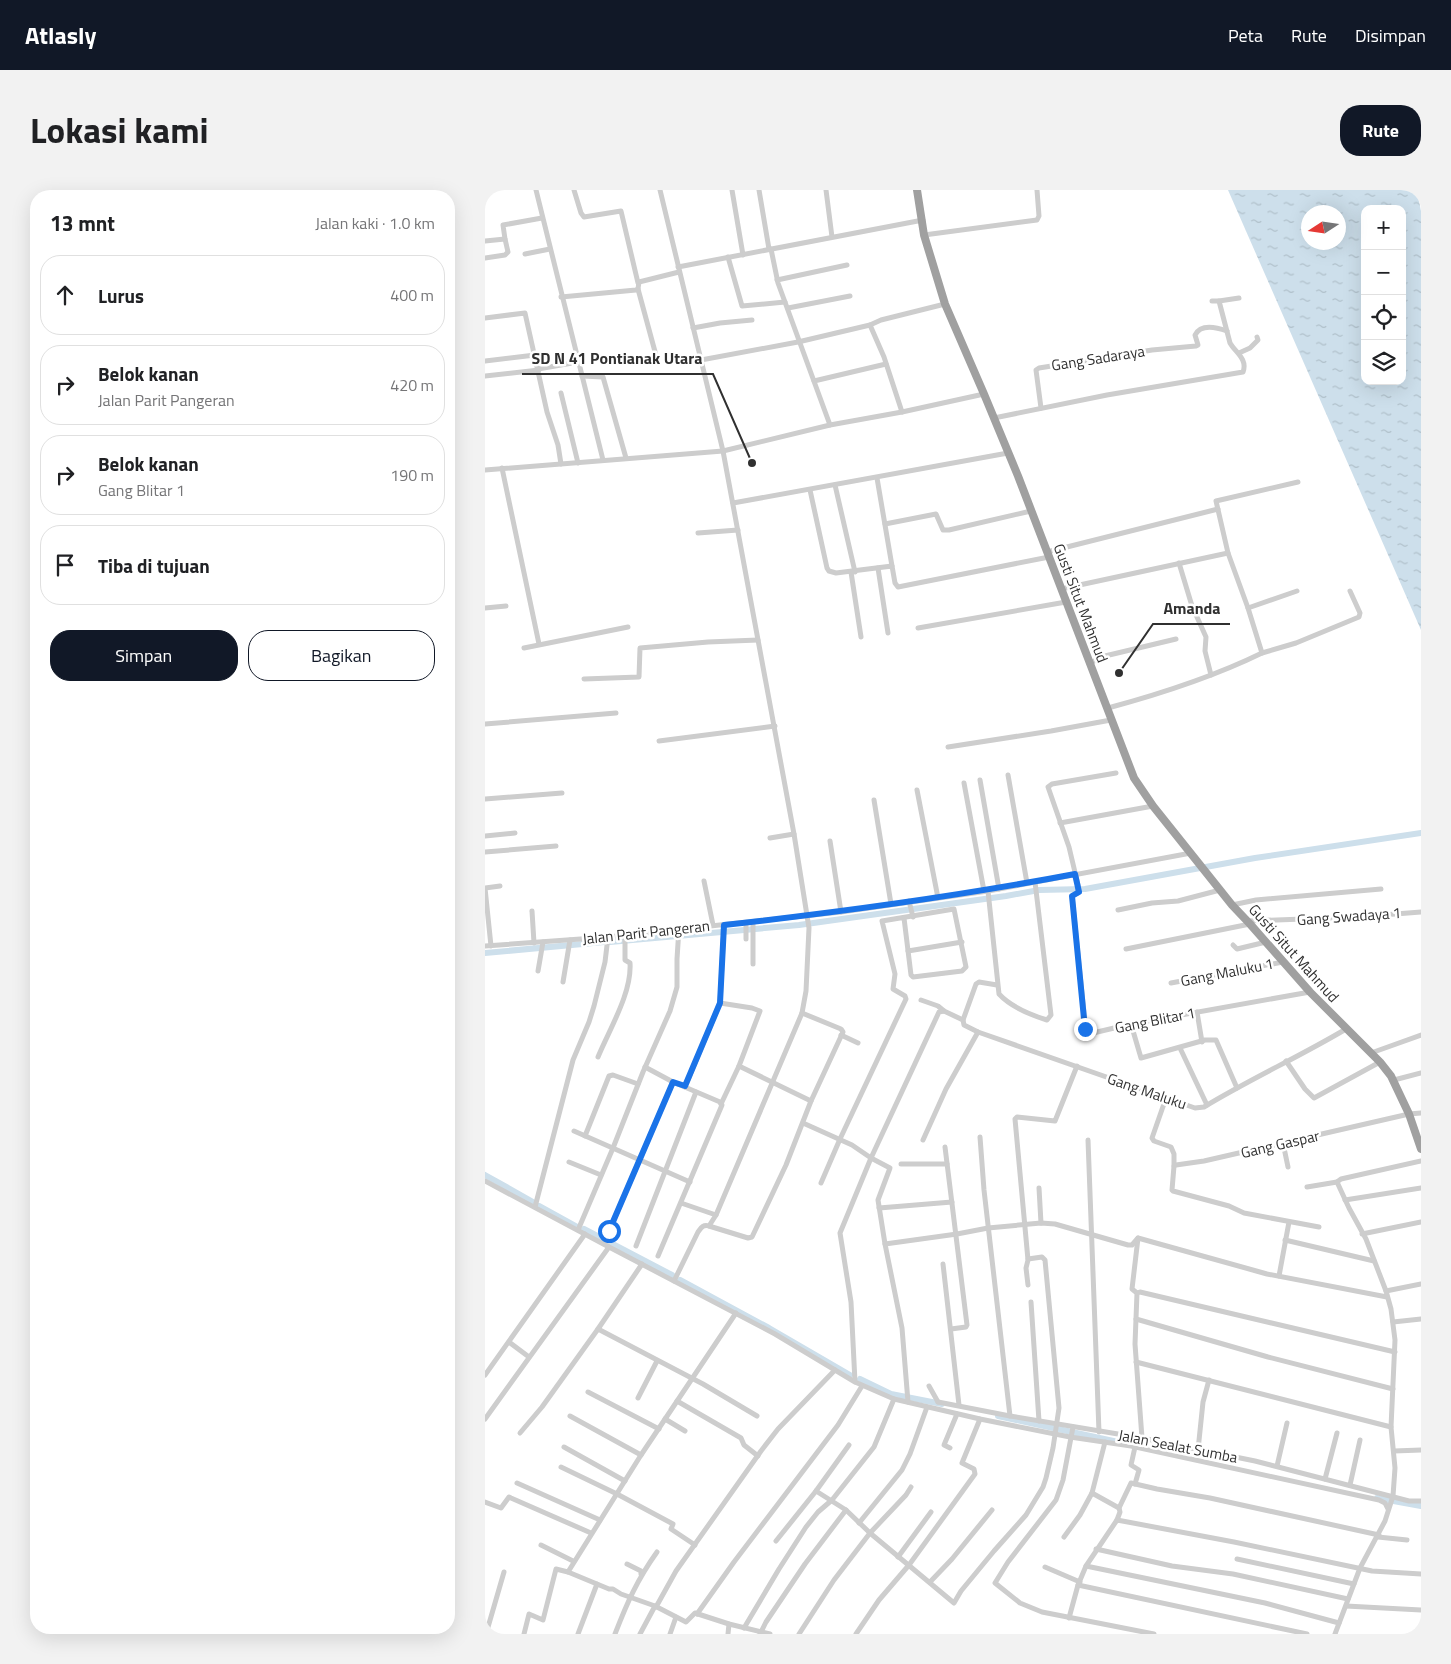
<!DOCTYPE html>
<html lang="id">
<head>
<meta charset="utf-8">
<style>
	body { margin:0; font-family:"Titillium Web",sans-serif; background:#f2f2f2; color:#202124 }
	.controls { position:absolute; right:15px; top:15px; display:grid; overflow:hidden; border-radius:10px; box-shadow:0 5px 20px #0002 }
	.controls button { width:45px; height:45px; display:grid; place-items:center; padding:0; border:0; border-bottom:1px solid #e0e0e0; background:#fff; color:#202124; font:25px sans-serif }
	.compass { position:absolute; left:816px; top:15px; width:45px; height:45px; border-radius:50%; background:#fff; box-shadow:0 5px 20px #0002; rotate:258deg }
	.stop { position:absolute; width:15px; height:15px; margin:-11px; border:4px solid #1a73e8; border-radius:50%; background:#fff }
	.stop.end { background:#1a73e8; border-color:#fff; box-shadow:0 1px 5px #0008 }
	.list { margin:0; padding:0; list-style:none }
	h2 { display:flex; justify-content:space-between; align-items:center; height:65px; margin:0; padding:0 20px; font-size:21px }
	h2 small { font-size:16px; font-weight:400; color:#757577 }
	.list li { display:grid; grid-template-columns:32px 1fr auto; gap:15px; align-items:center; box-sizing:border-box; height:80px; margin:0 10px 10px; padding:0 10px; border:1px solid #e0e0e0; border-radius:20px }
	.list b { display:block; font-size:19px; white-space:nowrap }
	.list p { margin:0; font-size:16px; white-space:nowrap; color:#757577 }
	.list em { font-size:16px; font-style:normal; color:#757577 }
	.actions { display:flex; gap:10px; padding:15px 20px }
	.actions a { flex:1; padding:11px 0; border:1px solid #111827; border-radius:20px; text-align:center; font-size:18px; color:#111827 }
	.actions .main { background:#111827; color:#fff }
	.icon { flex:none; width:28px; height:28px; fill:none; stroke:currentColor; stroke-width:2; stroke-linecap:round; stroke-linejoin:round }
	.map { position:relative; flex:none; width:936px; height:1444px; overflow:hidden; border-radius:20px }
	header { display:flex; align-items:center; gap:30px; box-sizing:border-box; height:70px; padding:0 25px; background:#111827; color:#fff }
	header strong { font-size:24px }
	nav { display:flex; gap:28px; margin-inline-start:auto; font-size:18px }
	.intro { display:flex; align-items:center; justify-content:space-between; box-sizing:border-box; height:120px; padding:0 30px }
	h1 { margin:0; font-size:35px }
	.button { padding:12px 22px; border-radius:20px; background:#111827; color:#fff; font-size:18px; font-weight:700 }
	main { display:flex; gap:30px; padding:0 30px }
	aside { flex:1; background:#fff; border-radius:20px; box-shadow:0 5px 20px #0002 }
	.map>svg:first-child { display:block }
	.water { fill:url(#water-ripples); fill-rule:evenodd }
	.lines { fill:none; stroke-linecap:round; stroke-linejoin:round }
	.canal { stroke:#cddfeb; stroke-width:6 }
	.minor { stroke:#cdcdcd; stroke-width:5 }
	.trunk { stroke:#a0a0a0; stroke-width:8 }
	.route { stroke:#1a73e8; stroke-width:6 }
	.labels { text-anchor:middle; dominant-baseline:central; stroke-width:5; stroke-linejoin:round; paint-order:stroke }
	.street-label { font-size:15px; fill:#303030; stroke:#fff }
	.leader { fill:none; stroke:#303030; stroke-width:2 }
	.callout-dot { fill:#303030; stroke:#fff; stroke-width:2 }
	.callout-label { font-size:16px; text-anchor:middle; font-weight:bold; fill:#303030; stroke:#fff; stroke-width:5; stroke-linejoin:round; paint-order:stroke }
</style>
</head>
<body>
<header>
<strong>Atlasly</strong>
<nav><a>Peta</a><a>Rute</a><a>Disimpan</a></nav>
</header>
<div class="intro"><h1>Lokasi kami</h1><a class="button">Rute</a></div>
<main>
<aside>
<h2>13 mnt<small>Jalan kaki · 1.0 km</small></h2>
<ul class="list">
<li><svg class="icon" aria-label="ahead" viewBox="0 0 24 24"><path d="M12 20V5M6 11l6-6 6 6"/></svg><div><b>Lurus</b></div><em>400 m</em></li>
<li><svg class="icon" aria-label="right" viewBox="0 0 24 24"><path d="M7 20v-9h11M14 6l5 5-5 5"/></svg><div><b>Belok kanan</b><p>Jalan Parit Pangeran</p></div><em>420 m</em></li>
<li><svg class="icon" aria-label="right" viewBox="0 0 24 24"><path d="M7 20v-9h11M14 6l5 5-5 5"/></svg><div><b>Belok kanan</b><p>Gang Blitar 1</p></div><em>190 m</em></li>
<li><svg class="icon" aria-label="arrive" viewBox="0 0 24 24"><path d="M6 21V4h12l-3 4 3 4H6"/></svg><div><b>Tiba di tujuan</b></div></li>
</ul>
<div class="actions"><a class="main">Simpan</a><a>Bagikan</a></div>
</aside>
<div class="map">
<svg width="936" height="1444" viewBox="0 0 936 1444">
	<defs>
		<pattern id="water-ripples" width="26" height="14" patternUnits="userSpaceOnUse" patternTransform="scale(1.25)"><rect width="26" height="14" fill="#cddfeb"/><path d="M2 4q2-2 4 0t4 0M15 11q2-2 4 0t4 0" fill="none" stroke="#b0c0ca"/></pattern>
	</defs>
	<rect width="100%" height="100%" fill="#fff"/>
	<!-- water -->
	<path class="water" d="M743 0H932L936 21V440ZM880 19H917V191H880ZM824 22H854V52H824Z"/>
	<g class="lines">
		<!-- canal -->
		<g class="canal">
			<polyline points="125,752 314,735 521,706 554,700 600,699 770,668 936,643"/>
			<polyline points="0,763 119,752"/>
			<polyline points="0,985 48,1012"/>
			<polyline points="54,1016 92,1037"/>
			<polyline points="99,1039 187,1085"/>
			<polyline points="195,1090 284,1138 365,1185"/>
			<polyline points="375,1189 406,1204 457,1214"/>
			<polyline points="513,1226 633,1252"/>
			<polyline points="892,1308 936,1316"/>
		</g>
		<!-- minor -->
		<g class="minor">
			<polyline points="51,0 118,270"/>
			<polyline points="89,0 96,23 99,27 136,21 153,93"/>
			<path d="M175 0 238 261 309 644 324 738 321 801 317 823 231 1025 224 1036C218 1034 216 1038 213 1042L189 1091"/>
			<polyline points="247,0 258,65"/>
			<polyline points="274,0 284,59"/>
			<polyline points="341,0 347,47"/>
			<polyline points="439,45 552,30 554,26 552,0"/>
			<polyline points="20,49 18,35 57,28"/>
			<polyline points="0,51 20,49 23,62 20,65 0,68"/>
			<polyline points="286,59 293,93 345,235"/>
			<polyline points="40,64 65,59"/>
			<polyline points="243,67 257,116 300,112"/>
			<polyline points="193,77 438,30"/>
			<polyline points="292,90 362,75"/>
			<polyline points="153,99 172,169"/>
			<polyline points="76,107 151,100 153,99 154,92 194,82"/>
			<polyline points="734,111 754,108"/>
			<polyline points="303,118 365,106"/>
			<polyline points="0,128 40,123 62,222 73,255 76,274"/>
			<polyline points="385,135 399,167 417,222"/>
			<polyline points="208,138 235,133 267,130"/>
			<polyline points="754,163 765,158 773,150 772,147"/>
			<polyline points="216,170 313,152 385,135 396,130 460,114"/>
			<polyline points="0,171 50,165"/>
			<polyline points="53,179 93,172"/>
			<polyline points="0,186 54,180"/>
			<polyline points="97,186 118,187 141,268"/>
			<polyline points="329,191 401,174"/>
			<polyline points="76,203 93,273"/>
			<path d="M556 218 551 180 554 178 667 160 711 156 713 155 710 145C716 133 731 137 742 141"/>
			<path d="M509 228 622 205 758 182C763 169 750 162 745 153L734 111H727"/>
			<polyline points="17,278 54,454"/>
			<polyline points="0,280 238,261 345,235 417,222 499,204"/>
			<polyline points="392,288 407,376"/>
			<polyline points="350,295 370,382"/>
			<polyline points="325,300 342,378 344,381 351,383 407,376 410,393 413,397 564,367"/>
			<polyline points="248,313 523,263"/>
			<polyline points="400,334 451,324 458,340 464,340 546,321"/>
			<polyline points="213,343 253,340"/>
			<polyline points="562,362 733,319"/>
			<polyline points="694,373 707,416 721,447 720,461 726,485"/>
			<polyline points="393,378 403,443"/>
			<polyline points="366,382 376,447"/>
			<polyline points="576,399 743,363"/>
			<polyline points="0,418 21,416"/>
			<polyline points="763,418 812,401"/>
			<polyline points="433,438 581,412"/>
			<polyline points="39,458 143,437"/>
			<polyline points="777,463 811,453 874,427 875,423 865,401"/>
			<polyline points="605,473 620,466 691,449"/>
			<polyline points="99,489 154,487 155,458 223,452 273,450"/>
			<path d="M623 518C675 504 728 487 777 463L763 418 743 363 731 311 813 292"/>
			<polyline points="0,534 131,523"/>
			<polyline points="174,551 290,536"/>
			<polyline points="463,557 566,541 626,530"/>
			<polyline points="631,583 567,594 563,597 584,657 593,695 593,703 587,706 601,842 608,843 646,834 825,802"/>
			<polyline points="523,585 542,693"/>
			<polyline points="495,590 514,699"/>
			<polyline points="479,593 499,701"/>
			<polyline points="432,600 453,708"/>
			<polyline points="0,609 77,603"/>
			<polyline points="389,610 406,714"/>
			<polyline points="575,633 668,616"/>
			<polyline points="0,646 30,643"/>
			<polyline points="285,648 309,644"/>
			<polyline points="345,651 356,722"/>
			<polyline points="0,662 71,656"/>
			<polyline points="219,691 228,735"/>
			<path d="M503 701 514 804C526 817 546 825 562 830L566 825 550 692"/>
			<polyline points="424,711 428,727"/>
			<polyline points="747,715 771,710 896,699"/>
			<polyline points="633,720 667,713 693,711 735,700"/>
			<polyline points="47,721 49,753"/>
			<polyline points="763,731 872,727 936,722"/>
			<polyline points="268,732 268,774"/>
			<polyline points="261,733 261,749"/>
			<polyline points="239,735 235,813 267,818 275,821 254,876 326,911"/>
			<polyline points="748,755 752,759 781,752"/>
			<polyline points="0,756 123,747 356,722 503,701 706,663"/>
			<polyline points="6,756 0,698 15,696"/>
			<polyline points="641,759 765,734"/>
			<polyline points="423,761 477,752"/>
			<polyline points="53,781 58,752"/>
			<polyline points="78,792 85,750"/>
			<polyline points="686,793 798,772"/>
			<path d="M512 795 494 792 491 794 478 830 479 835 493 842 710 918 719 917C765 889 814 867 861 839"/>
			<polyline points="436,810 453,816 459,821"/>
			<polyline points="712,822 717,852"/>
			<polyline points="646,834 656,868 720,850 731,850 752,898"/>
			<polyline points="356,845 373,853"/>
			<polyline points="695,858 722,915"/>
			<polyline points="886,863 936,845"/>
			<path d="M113 867C124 840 147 803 145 773L140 770V745"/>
			<polyline points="801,871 820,899 829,908 895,872"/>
			<polyline points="160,877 188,892 235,912 237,915 173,1066"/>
			<polyline points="909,890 936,883"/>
			<polyline points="200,897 235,813"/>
			<polyline points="681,908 667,948 669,951 686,957 689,964 689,976"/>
			<polyline points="236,914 254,876"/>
			<polyline points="318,933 367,955 386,968 405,978 393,1010 400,1054"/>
			<polyline points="89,941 205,992"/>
			<polyline points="100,946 124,886 128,885 153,894"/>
			<polyline points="495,947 499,1000 525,1226"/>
			<polyline points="438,950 461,899 493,842"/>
			<polyline points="603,950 614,1242"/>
			<polyline points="798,953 803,977"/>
			<polyline points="460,957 482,1135 481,1137 466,1139"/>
			<polyline points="84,972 116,985"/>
			<polyline points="416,974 462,974"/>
			<polyline points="0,991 124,1057 290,1144 370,1192 409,1209 495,1229 585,1247 646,1256 894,1310 900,1313 903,1319"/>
			<polyline points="336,993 355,949 421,809 420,806 408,799 410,784 397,731 469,719 481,777 477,781 428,787 426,785 419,728"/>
			<polyline points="822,997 852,992"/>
			<polyline points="554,998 556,1033"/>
			<polyline points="860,1010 936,998"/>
			<polyline points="196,1013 231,1025"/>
			<polyline points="50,1017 88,870 104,832 109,816 120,772 123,747"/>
			<polyline points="394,1018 467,1012"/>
			<polyline points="224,1036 263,1048 267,1047 301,975 326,911 358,842 356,839 317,823"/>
			<polyline points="834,1037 759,1023 744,1016 688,1001 687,1000 689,976 691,975 719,971 924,924 936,923"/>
			<polyline points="93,1040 128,958 158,882 185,821 192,797 192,769 194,738"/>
			<polyline points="124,1041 188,892"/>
			<polyline points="877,1044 936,1032"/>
			<polyline points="653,1048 647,1099 652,1103 650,1154 657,1248"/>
			<polyline points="800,1050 889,1071"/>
			<polyline points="151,1056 211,902"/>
			<polyline points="458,1074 474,1215"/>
			<polyline points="794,1086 804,1032"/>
			<polyline points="543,1095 541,1078 543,1070 530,929 532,927 570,931 592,876"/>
			<polyline points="901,1101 936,1094"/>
			<polyline points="652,1103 655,1102 910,1162"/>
			<polyline points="546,1112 554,1231"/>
			<polyline points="251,1123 156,1265 83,1382 124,1399 128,1399 136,1404 170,1416 201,1432 210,1423 244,1434 285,1444"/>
			<polyline points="651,1129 783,1167 908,1199"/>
			<polyline points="908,1132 936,1129"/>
			<polyline points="113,1139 157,1074"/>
			<polyline points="24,1152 44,1167"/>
			<polyline points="651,1172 906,1237"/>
			<polyline points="0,1185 100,1044"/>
			<polyline points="370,1192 366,1112 355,1043 386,968 454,822 459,821 478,830"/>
			<polyline points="444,1196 453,1212"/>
			<polyline points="103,1202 174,1239"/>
			<polyline points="153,1208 172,1171"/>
			<polyline points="192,1211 256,1248 259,1255 273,1266"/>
			<polyline points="423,1212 417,1138 400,1054 472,1044 503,1038 556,1033 570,1034 643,1055 647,1055 653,1048 782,1084 902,1107"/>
			<polyline points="453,1212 525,1226 657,1248 770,1271 924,1311 936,1311"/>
			<polyline points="85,1226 156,1265"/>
			<polyline points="0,1229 124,1057"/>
			<polyline points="180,1229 200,1241"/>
			<polyline points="588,1237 578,1290 571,1310 523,1372 510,1393 535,1413 557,1422 669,1444"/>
			<polyline points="35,1243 57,1217 113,1139 218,1194 272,1226"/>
			<polyline points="79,1257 140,1291"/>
			<polyline points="650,1257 646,1275 654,1280 650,1294"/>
			<polyline points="465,1258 459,1255 472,1224"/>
			<polyline points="713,1260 718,1212 724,1190"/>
			<polyline points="909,1261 936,1260"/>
			<polyline points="792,1276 802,1233"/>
			<polyline points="76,1277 132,1304 188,1334 186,1339 210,1355"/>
			<polyline points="840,1289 852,1243"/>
			<polyline points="32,1293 115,1330"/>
			<polyline points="865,1295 875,1250"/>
			<polyline points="331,1301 361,1320 385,1343 469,1413 476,1401 509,1361 541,1325 558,1297 561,1288 568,1258 574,1218 560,1070 557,1067 543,1069"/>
			<polyline points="607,1303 634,1318 635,1322 632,1330"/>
			<polyline points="0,1312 16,1318 24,1307 26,1308 106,1343"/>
			<polyline points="634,1318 646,1293 672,1299 725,1308 894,1345"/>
			<polyline points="374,1333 417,1280 425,1264 442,1217"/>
			<polyline points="579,1347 595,1325 607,1303 620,1252"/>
			<polyline points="893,1347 922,1350"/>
			<polyline points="291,1351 331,1301 364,1255"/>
			<polyline points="56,1355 88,1371"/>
			<polyline points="611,1359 687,1376 748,1384 863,1409"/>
			<polyline points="413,1367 446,1322"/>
			<polyline points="752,1369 869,1394"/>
			<polyline points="142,1374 156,1381 156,1384"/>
			<polyline points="601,1376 780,1413 854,1433"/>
			<polyline points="560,1377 595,1392"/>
			<polyline points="445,1392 467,1369 507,1320"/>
			<polyline points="593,1395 822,1444"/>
			<polyline points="861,1416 936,1420"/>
			<polyline points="171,1417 191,1381 276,1261 293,1239 350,1180"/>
			<polyline points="212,1424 249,1372 353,1235 377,1196"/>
			<polyline points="584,1428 593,1395 601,1376 632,1330 749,1352 887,1381 936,1384"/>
			<polyline points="259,1438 294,1379 321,1337 333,1322 347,1310 389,1257 409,1209"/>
			<polyline points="1,1444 19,1382"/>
			<polyline points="39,1444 44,1424 58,1430 71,1379 83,1382"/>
			<polyline points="93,1444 112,1394"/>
			<path d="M130 1444C142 1413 152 1390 172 1362"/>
			<polyline points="155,1444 170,1416"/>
			<polyline points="185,1444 191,1427"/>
			<polyline points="243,1444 244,1434"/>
			<polyline points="275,1444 281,1432 320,1374 361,1320"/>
			<polyline points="314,1444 349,1390 385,1343 421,1305 426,1297"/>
			<polyline points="371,1444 394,1410 424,1375 490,1284 489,1279 477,1273 495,1229"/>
			<polyline points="850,1444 875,1378 900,1331 908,1306 910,1278 906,1237 910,1150 906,1119 901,1101 881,1049 864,1018 852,992 856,989 936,971"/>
		</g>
		<!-- trunk -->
		<polyline class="trunk" points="432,0 439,45 460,114 499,204 533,286 649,588 668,616 747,715 765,734 825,802 895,872 906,886 924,924 936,959"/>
	</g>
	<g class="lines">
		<!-- route -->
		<path class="route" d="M124 1041 188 892 200 896 235 813 239 735C357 722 474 706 590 684L594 702 587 706 600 839"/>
	</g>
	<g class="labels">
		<!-- street labels -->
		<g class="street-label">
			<text transform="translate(613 168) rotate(-9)">Gang Sadaraya</text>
			<text transform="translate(596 413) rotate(69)">Gusti Situt Mahmud</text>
			<text transform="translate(864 726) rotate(-4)">Gang Swadaya 1</text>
			<text transform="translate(161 742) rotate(-6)">Jalan Parit Pangeran</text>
			<text transform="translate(809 763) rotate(48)">Gusti Situt Mahmud</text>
			<text transform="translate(742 782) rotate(-11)">Gang Maluku 1</text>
			<text transform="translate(670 830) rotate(-11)">Gang Blitar 1</text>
			<text transform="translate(662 901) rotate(19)">Gang Maluku</text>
			<text transform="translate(795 954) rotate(-13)">Gang Gaspar</text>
			<text transform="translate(693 1256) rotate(11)">Jalan Sealat Sumba</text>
		</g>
	</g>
	<!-- callouts -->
	<path class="leader" d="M267 273L228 184H37M634 483L668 434H745"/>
	<g class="callout-dot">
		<circle cx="267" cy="273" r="5"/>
		<circle cx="634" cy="483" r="5"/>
	</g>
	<g class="callout-label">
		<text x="132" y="174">SD N 41 Pontianak Utara</text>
		<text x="707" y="424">Amanda</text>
	</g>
</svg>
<div class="controls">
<button>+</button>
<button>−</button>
<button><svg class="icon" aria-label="locate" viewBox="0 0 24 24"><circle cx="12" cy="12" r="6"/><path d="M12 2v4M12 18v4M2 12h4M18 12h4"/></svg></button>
<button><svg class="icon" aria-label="layers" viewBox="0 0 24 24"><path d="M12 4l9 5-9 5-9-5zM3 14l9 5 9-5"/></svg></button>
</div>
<svg class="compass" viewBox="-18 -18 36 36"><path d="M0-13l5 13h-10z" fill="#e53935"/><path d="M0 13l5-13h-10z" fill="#757577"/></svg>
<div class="stop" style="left:124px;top:1041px"></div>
<div class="stop end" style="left:600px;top:839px"></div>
</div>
</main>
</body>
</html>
